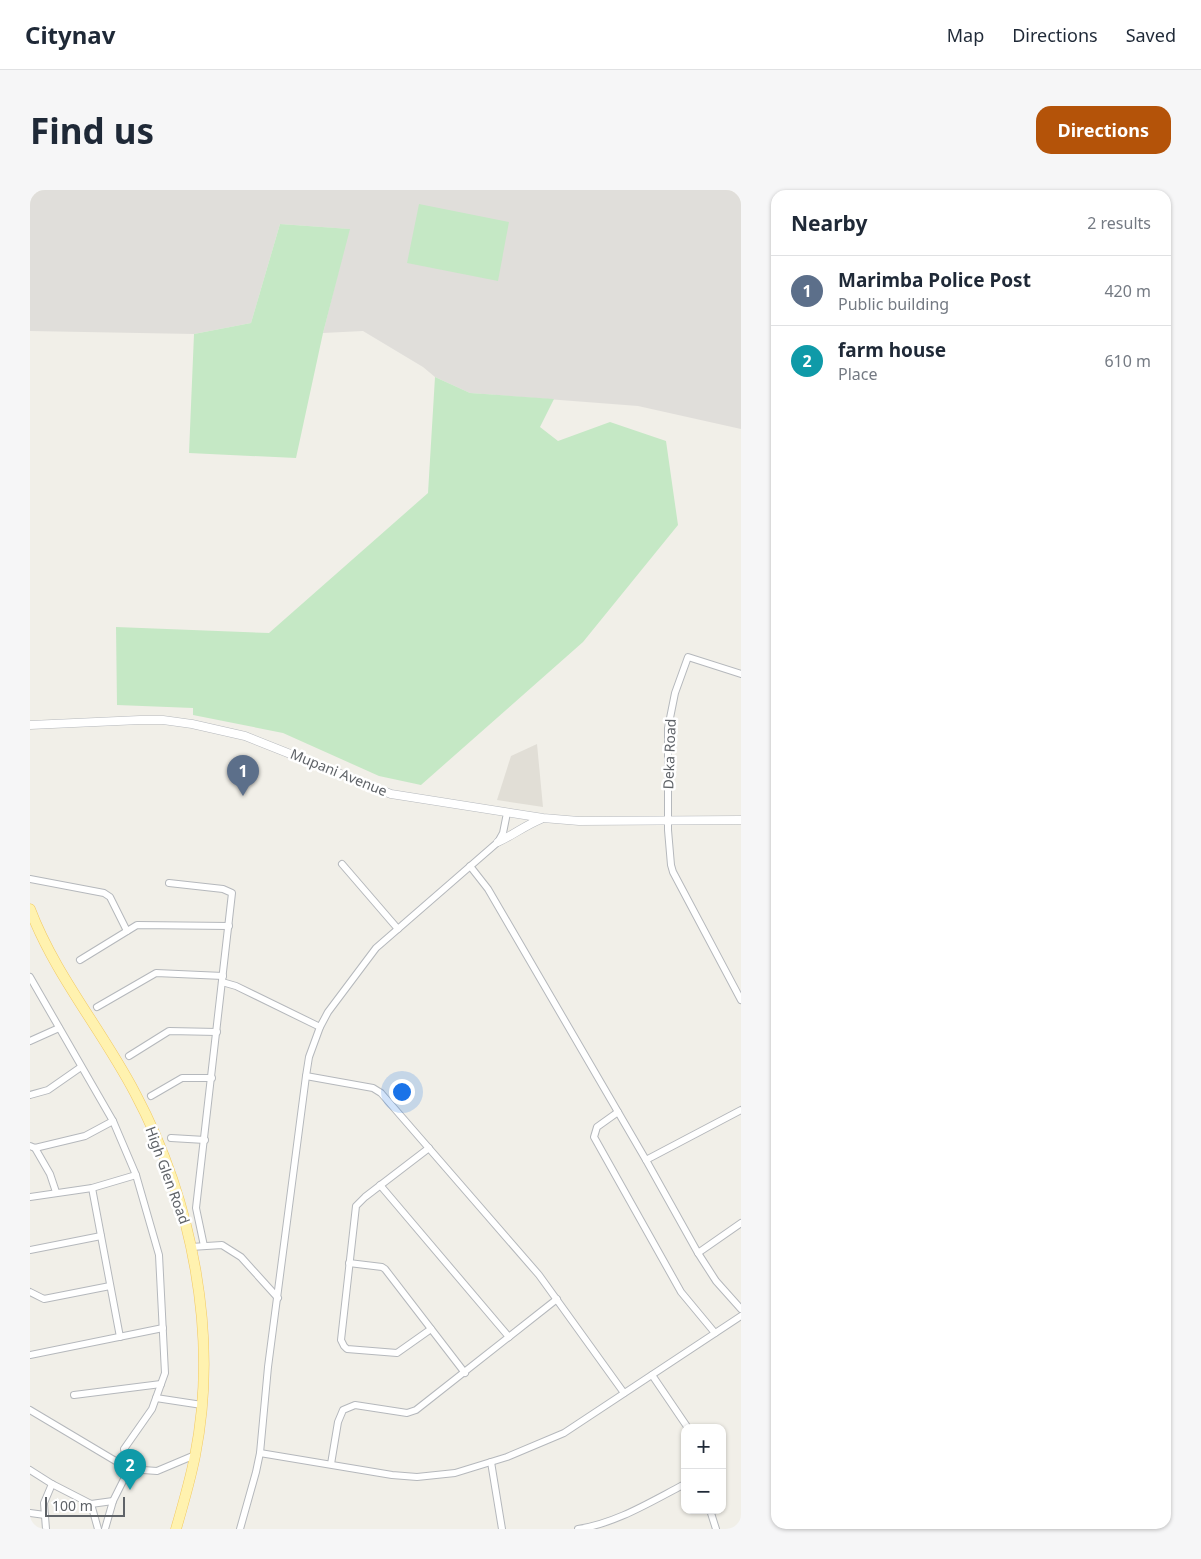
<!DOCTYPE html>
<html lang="en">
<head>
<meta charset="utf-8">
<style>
	body { margin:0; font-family:"Noto Sans",sans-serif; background:#f6f6f7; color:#1f2937 }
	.controls { position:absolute; right:15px; bottom:15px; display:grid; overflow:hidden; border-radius:10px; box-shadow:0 1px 4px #0004 }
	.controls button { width:45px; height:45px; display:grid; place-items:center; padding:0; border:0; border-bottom:1px solid #e0e1e3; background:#fff; color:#1f2937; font:25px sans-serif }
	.scale { position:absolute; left:15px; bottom:12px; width:80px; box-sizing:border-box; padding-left:5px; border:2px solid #5f6368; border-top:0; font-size:14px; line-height:18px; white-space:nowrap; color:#5f6368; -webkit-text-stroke:4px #fff; paint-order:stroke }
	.you { position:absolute; left:371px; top:901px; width:18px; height:18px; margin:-12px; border:4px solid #fff; border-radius:50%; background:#1a73e8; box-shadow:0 0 0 8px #1a73e833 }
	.badge { display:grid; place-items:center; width:32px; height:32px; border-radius:50%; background:#b45309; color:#fff; font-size:16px; font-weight:700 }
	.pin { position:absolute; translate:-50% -41px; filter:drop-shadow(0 1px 2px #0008) }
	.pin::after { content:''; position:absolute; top:26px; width:18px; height:15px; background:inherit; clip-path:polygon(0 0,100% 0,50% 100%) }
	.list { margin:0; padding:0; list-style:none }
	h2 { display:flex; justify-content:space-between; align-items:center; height:65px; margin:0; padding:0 20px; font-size:21px }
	h2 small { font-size:16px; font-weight:400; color:#747a83 }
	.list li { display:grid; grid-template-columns:32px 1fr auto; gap:15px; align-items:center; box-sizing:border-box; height:70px; padding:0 20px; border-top:1px solid #e0e1e3 }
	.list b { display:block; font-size:19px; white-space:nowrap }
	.list p { margin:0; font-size:16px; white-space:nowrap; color:#747a83 }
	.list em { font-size:16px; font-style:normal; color:#747a83 }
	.map { position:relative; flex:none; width:711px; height:1339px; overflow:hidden; border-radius:15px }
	header { display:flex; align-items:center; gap:30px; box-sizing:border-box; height:70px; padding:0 25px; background:#fff; border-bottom:1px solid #e0e1e3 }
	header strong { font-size:24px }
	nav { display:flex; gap:28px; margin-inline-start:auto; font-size:18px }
	.intro { display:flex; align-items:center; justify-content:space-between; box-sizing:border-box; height:120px; padding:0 30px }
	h1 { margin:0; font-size:35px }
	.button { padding:12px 22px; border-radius:15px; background:#b45309; color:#fff; font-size:18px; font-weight:700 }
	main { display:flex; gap:30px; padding:0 30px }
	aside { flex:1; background:#fff; border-radius:15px; box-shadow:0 1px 4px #0004 }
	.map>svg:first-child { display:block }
	.industrial { fill:#e0deda }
	.education { fill:#e1ded6 }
	.green { fill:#c5e8c5 }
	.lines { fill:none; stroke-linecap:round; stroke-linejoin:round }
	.minor-casing { stroke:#b5b8bc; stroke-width:8 }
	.tertiary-casing { stroke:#b5b8bc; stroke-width:9 }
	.primary-casing { stroke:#f2c960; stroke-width:11 }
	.minor { stroke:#fff; stroke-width:6 }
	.tertiary { stroke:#fff; stroke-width:8 }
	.primary { stroke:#fff2af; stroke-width:10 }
	.labels { text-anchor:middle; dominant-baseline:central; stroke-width:5; stroke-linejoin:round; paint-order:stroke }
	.street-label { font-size:14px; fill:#5f6368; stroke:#fff }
</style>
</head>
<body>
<header>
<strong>Citynav</strong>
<nav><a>Map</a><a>Directions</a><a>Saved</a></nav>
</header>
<div class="intro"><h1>Find us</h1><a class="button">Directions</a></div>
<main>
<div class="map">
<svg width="711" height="1339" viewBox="0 0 711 1339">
	<rect width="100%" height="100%" fill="#f1efe8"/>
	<!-- industrial -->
	<polygon class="industrial" points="0,0 711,0 711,239 608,216 440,203 405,187 393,177 333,141 293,143 319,39 250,34 221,133 164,144 0,141"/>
	<!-- education -->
	<polygon class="education" points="507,554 513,617 467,610 481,566"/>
	<!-- green -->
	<g class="green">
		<polygon points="389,14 479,32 468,91 377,73"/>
		<polygon points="250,34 320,39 293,143 266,268 159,263 164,144 221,133"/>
		<polygon points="405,187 440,203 524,209 510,237 528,251 580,232 636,251 648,335 553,452 391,595 349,586 253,543 163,525 163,518 87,515 86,437 239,443 398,303"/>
	</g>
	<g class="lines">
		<!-- minor casing -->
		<g class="minor-casing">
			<g id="minor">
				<polyline points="711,484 658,467 645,503 638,538 638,640 641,675 643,682 711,810"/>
				<polyline points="312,674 368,739"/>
				<polyline points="440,676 458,699 616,970 668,1063 686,1091 711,1119"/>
				<polyline points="0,689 74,703 80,707 97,741"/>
				<polyline points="139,693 193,699 202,703 166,1018 174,1056"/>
				<polyline points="50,770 107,735 199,736"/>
				<polyline points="0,787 83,931 106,985 129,1065 135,1183 122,1219 94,1259 99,1279 83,1311 75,1339"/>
				<polyline points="192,792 206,796 290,837"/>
				<polyline points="67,817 126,783 193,786"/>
				<polyline points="0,851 29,838"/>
				<polyline points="99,866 139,841 187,842"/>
				<polyline points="276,886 343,898 351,903 509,1085 594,1203"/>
				<polyline points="0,905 18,900 51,877"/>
				<polyline points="121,906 152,888 182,888"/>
				<polyline points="588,922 567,937 564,947 651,1102 685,1143"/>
				<polyline points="141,948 175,950"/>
				<polyline points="0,956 5,958 55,946 83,931"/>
				<polyline points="5,958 20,984 26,1002"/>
				<polyline points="399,958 335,1007 326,1016 311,1150 314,1156 317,1159 367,1163 401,1139"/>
				<polyline points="616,970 711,920"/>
				<polyline points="350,995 479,1147"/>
				<polyline points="62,998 90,1147"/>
				<polyline points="0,1007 62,998 106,985"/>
				<polyline points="161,1057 192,1055 211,1067 248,1108"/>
				<polyline points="0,1060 71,1046"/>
				<polyline points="668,1063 711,1033"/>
				<polyline points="319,1073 352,1077 355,1079 435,1183"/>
				<polyline points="0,1102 14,1109 80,1096"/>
				<polyline points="0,1165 133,1138"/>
				<polyline points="622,1185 658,1238"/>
				<polyline points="44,1205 131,1194"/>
				<polyline points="126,1208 172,1215"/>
				<polyline points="0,1220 99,1279 127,1281 165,1265"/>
				<polyline points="230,1263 362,1285 387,1287 425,1283 477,1267 534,1243 711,1126"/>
				<polyline points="461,1272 472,1339"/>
				<polyline points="301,1274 308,1232 313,1220 325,1215 377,1223 386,1220 527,1109"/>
				<polyline points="0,1280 22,1294 61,1314 83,1311"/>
				<polyline points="61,1314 68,1339"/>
				<polyline points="680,1320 686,1339"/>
				<polyline points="0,1323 15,1325"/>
				<polyline points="16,1339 14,1313 22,1294"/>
				<polyline points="210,1339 226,1282 230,1263 238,1177 276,886 279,867 290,837 298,822 346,758 468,652 473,643 477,623"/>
				<path d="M548 1339C587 1333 620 1312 655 1294"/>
			</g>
		</g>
		<!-- tertiary casing -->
		<g class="tertiary-casing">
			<g id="tertiary">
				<polyline points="0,535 110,530 133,530 162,534 215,546 361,604 513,628 549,631 711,630"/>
				<path d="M468 652C483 645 496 635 511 629"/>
			</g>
		</g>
		<!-- primary casing -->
		<g class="primary-casing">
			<path id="primary" d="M0 719C25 785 72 840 105 903 162 1010 189 1145 165 1266 160 1291 153 1315 146 1339"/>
		</g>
		<!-- minor -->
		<use href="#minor" class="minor"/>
		<!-- tertiary -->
		<use href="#tertiary" class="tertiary"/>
		<!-- primary -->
		<use href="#primary" class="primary"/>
	</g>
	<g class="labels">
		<!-- street labels -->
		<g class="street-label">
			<text transform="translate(639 564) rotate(-88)">Deka Road</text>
			<text transform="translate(309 582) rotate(22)">Mupani Avenue</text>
			<text transform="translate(138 985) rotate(70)">High Glen Road</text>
		</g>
	</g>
</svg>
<div class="controls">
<button>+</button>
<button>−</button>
</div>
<div class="scale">100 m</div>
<div class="you"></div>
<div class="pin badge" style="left:213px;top:606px;background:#5c6f8a">1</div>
<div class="pin badge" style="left:100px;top:1300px;background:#0f9aa8">2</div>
</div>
<aside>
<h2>Nearby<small>2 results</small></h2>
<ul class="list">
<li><span class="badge" style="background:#5c6f8a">1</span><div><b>Marimba Police Post</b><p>Public building</p></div><em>420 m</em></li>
<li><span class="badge" style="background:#0f9aa8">2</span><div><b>farm house</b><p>Place</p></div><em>610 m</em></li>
</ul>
</aside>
</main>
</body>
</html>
